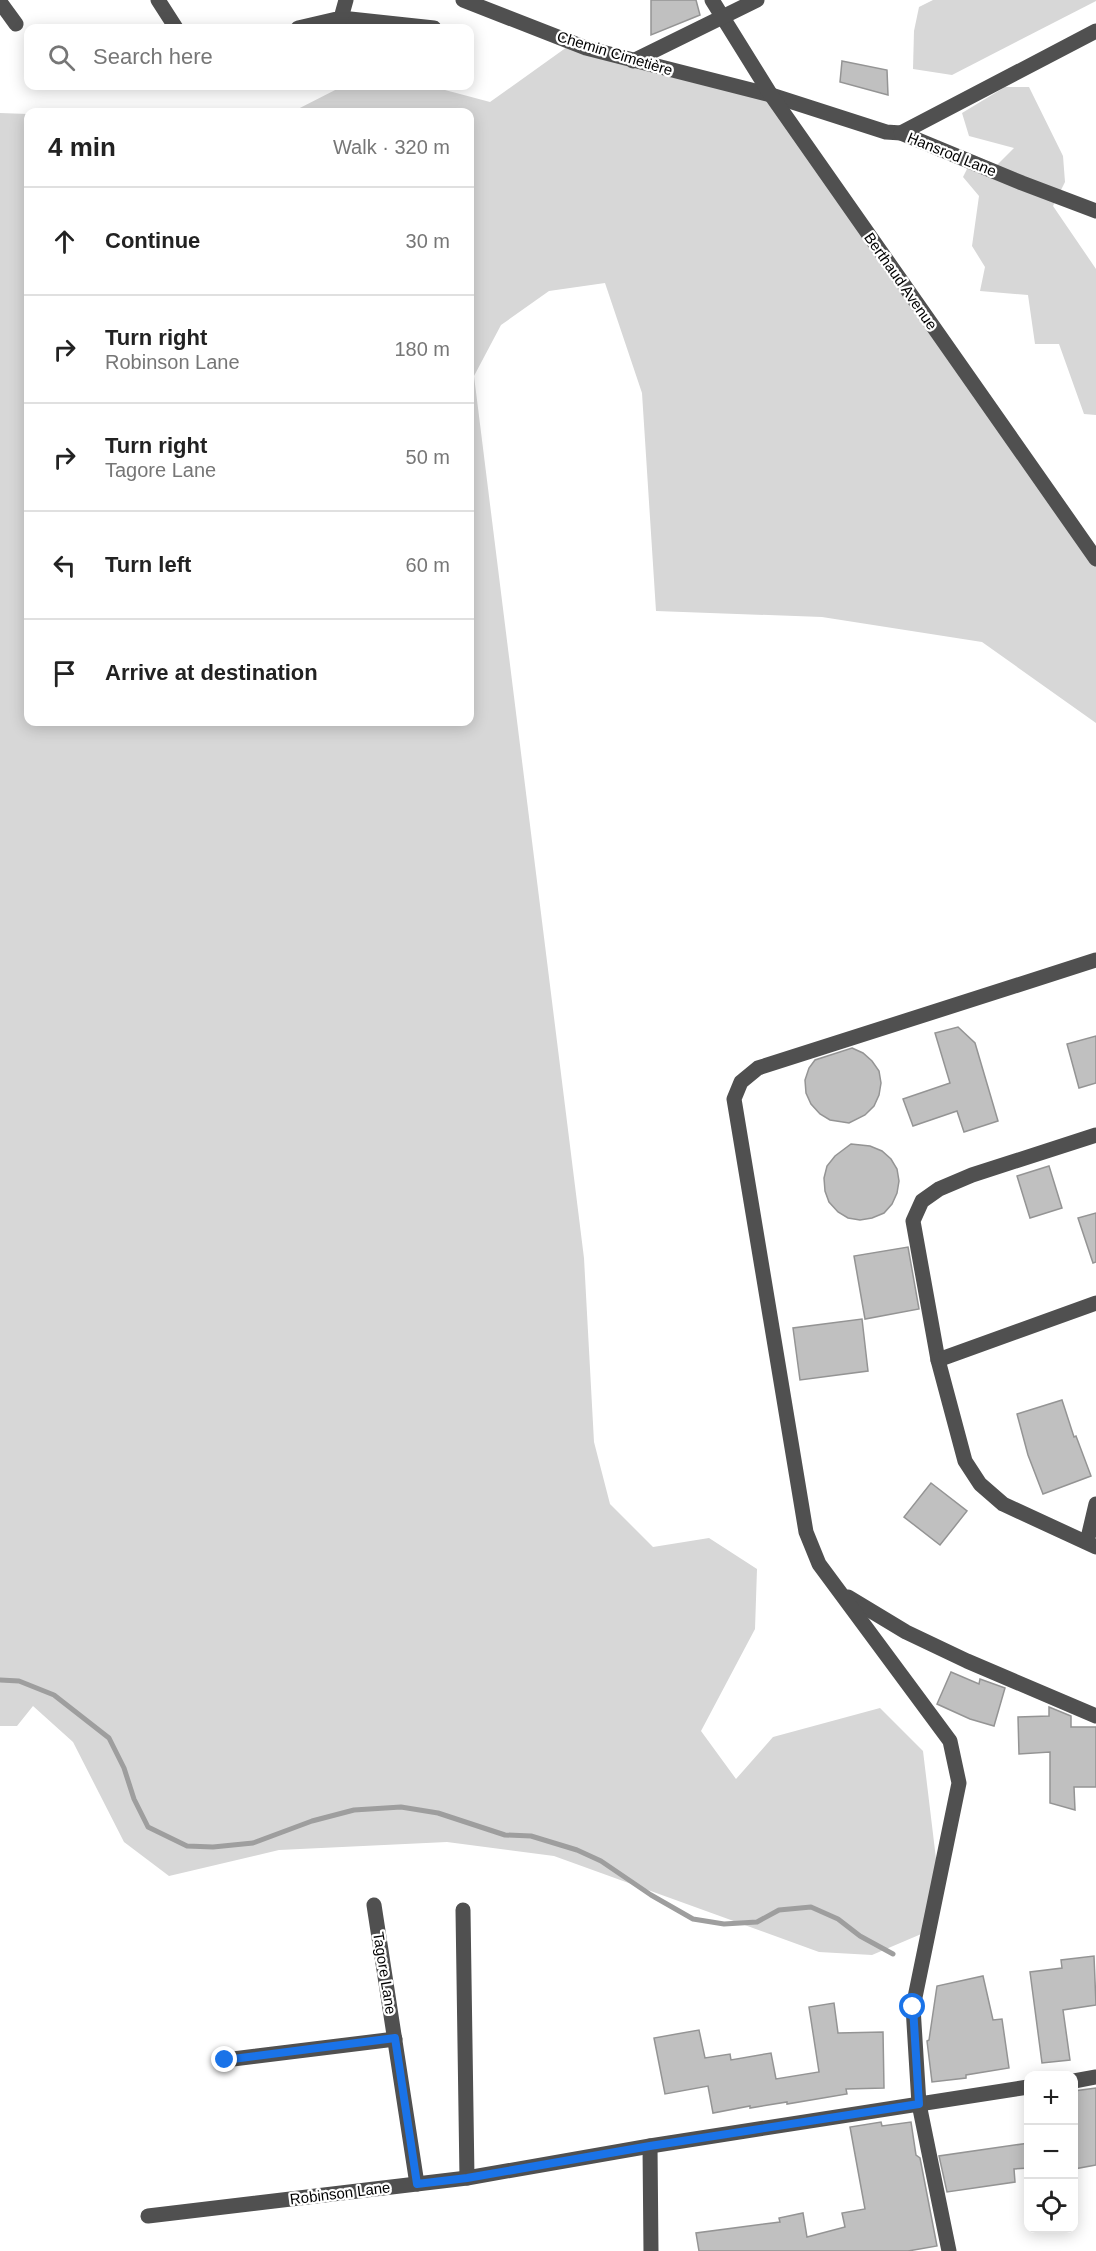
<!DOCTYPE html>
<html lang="en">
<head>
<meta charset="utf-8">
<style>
	body { margin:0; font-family:Helvetica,sans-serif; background:#f2f2f2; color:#222 }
	.controls { position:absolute; right:18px; bottom:18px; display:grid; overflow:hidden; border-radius:12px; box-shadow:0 3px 15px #0003 }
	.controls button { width:54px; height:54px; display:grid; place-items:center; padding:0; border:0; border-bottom:2px solid #e0e0e0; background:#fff; color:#222; font:30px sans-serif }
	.stop { position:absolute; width:18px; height:18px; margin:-14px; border:4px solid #1a73e8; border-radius:50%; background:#fff }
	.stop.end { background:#1a73e8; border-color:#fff; box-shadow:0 2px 6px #0008 }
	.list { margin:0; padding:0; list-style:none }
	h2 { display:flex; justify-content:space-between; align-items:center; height:78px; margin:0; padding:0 24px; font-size:26px }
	h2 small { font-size:20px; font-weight:400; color:#767676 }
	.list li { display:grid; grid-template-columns:39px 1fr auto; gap:18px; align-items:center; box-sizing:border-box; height:108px; padding:0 24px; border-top:2px solid #e0e0e0 }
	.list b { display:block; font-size:22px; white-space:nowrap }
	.list p { margin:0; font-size:20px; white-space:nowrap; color:#767676 }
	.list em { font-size:20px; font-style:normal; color:#767676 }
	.icon { flex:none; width:33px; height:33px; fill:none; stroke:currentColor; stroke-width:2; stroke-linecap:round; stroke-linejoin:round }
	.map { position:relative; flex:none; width:1096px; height:2251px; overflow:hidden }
	.search { position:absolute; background:#fff; box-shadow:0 3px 15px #0003; left:24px; top:24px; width:450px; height:66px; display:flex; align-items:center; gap:15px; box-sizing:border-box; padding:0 21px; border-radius:12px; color:#767676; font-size:22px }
	.panel { position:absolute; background:#fff; box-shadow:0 3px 15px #0003; left:24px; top:108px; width:450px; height:618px; border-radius:12px }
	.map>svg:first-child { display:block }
	.green { fill:#d7d7d7 }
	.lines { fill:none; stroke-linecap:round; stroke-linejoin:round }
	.stream { stroke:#9e9e9e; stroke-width:5 }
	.building { fill:#c0c0c0; stroke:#949494; stroke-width:1.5 }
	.minor { stroke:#505050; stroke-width:15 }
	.route { stroke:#1a73e8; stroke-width:8 }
	.labels { text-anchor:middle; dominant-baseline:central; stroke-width:4.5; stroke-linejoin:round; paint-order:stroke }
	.street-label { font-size:15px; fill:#000; stroke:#fff }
</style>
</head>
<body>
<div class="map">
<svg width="1096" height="2251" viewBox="0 0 1096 2251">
	<rect width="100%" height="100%" fill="#fff"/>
	<!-- green -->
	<g class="green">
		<polygon points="933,0 1096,0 1096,1 952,75 913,69 914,31 919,7"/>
		<polygon points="567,47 771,97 1096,564 1096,723 982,642 822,617 656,611 642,393 605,283 549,291 501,325 474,376 584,1258 594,1442 610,1504 653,1547 709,1538 757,1569 755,1629 701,1731 736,1779 773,1737 880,1708 923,1751 937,1867 926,1932 872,1955 819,1952 554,1856 447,1842 279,1850 169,1876 124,1842 73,1742 33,1706 17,1726 0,1726 0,113 28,114 28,722 470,722 470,112 292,112 343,86 430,86 490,102"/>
		<polygon points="1005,87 1029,87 1063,156 1065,182 1053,206 1096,269 1096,415 1084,414 1059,344 1035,344 1028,295 980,291 985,267 972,246 979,196 963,177 974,155 997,165 1014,148 969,136 962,113"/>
	</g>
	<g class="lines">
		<!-- stream -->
		<polyline class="stream" points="0,1680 19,1681 54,1695 109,1738 124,1768 134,1799 148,1827 187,1846 213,1847 253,1843 312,1821 354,1810 401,1807 438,1813 505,1835 531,1836 577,1850 601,1861 651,1895 693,1919 724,1924 757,1922 779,1910 811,1907 838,1919 860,1936 893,1954"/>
	</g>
	<!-- building -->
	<g class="building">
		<polygon points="651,0 696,0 700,15 651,35"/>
		<polygon points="842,61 887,70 888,95 840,82"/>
		<polygon points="958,1027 975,1043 998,1121 964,1132 957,1111 913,1126 903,1099 950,1083 935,1033"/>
		<polygon points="1096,1036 1096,1083 1079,1088 1067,1044"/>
		<polygon points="852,1048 863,1053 872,1061 879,1071 881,1083 879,1095 874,1106 865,1115 849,1123 830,1120 820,1114 811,1104 806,1093 805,1080 809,1068 815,1060"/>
		<polygon points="851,1144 870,1146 882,1151 891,1159 897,1169 899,1181 897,1193 892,1204 884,1213 872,1218 860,1220 848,1218 838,1212 829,1202 825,1191 824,1178 827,1166 835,1156"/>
		<polygon points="1049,1166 1062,1208 1030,1218 1017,1176"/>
		<polygon points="1096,1213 1096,1262 1093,1263 1078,1218"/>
		<polygon points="908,1247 919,1309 865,1319 854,1256"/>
		<polygon points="862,1319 868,1371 800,1380 793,1328"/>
		<polygon points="1062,1400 1074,1437 1076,1436 1091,1476 1043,1494 1028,1455 1017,1414"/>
		<polygon points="931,1483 967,1511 940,1545 904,1517"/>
		<polygon points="951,1672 979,1684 980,1679 1005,1688 994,1726 970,1719 937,1704"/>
		<polygon points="1049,1707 1071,1716 1071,1727 1096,1727 1096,1787 1074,1787 1075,1810 1050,1803 1050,1752 1019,1754 1018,1717 1049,1716"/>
		<polygon points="1094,1956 1096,2005 1063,2010 1070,2060 1042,2063 1030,1972 1062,1968 1061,1960"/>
		<polygon points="983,1976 993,2020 1002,2019 1009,2068 966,2075 966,2078 932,2082 927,2041 929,2040 937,1986"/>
		<polygon points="834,2003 838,2033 883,2032 884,2088 846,2089 847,2094 787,2104 787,2102 750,2108 750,2106 713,2113 708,2086 665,2094 654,2038 699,2030 705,2058 730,2054 731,2060 771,2053 776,2079 819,2072 809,2007"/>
		<polygon points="1096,2088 1096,2165 1074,2169 1074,2091"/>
		<polygon points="881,2122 882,2126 911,2122 916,2155 920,2158 937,2246 908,2251 699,2251 696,2233 780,2222 779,2218 803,2213 807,2237 845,2227 842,2213 865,2209 850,2127"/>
		<polygon points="1029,2143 1029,2168 1014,2169 1015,2182 947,2192 939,2156"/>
	</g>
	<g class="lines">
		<!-- minor -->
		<g class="minor">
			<polyline points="158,0 176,28"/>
			<polyline points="463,0 586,48 771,95 886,132 901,133 1022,183 1096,211"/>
			<polyline points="712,0 771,95 1096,559"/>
			<polyline points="0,2 16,24"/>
			<polyline points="341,18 434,28"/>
			<polyline points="298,28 341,18 346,0"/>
			<polyline points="633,61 757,0"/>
			<polyline points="901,133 1096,31"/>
			<polyline points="1096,1135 972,1175 939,1189 922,1201 913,1221 938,1360 965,1461 980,1484 1003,1504 1096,1547"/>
			<polyline points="938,1360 1096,1303"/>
			<polyline points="1087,1542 1096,1504"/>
			<polyline points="848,1597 906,1632 967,1661 1096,1716"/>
			<polyline points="374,1905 417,2184"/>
			<polyline points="463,1910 467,2178"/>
			<polyline points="225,2060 395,2039"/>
			<polyline points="1074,2081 1096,2077"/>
			<polyline points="650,2146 651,2251"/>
			<polyline points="148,2216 467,2178 650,2146 1028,2087"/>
			<polyline points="949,2251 919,2104 913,2007 959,1783 950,1741 819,1564 806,1532 734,1099 741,1082 758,1068 1096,960"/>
		</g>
	</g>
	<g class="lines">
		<!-- route -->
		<polyline class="route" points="225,2060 395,2038 417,2184 467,2178 650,2146 919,2104 913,2007"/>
	</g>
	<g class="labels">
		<!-- street labels -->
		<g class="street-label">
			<text transform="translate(615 53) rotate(17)">Chemin Cimetière</text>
			<text transform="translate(952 154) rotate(22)">Hansrod Lane</text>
			<text transform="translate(901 281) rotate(55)">Berthaud Avenue</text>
			<text transform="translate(385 1973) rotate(81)">Tagore Lane</text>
			<text transform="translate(340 2193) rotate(-7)">Robinson Lane</text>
		</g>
	</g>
</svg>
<div class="controls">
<button>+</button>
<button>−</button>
<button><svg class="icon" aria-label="locate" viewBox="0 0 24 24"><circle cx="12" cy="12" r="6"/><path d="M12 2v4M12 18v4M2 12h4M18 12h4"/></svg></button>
</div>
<div class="stop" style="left:913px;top:2007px"></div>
<div class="stop end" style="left:225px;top:2060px"></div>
<div class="search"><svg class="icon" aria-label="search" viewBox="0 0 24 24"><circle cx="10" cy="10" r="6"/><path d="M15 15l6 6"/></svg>Search here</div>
<section class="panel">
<h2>4 min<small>Walk · 320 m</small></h2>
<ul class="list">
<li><svg class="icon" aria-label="ahead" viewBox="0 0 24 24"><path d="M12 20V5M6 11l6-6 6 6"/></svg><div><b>Continue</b></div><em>30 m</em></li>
<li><svg class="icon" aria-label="right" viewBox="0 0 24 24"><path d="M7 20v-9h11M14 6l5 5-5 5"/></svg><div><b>Turn right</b><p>Robinson Lane</p></div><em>180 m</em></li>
<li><svg class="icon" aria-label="right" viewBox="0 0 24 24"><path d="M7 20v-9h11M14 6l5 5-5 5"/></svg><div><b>Turn right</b><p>Tagore Lane</p></div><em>50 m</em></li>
<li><svg class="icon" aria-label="left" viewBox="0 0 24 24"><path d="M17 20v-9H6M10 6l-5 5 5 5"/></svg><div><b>Turn left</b></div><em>60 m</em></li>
<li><svg class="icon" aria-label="arrive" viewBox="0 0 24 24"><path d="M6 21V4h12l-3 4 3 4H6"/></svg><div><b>Arrive at destination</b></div></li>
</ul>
</section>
</div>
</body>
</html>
